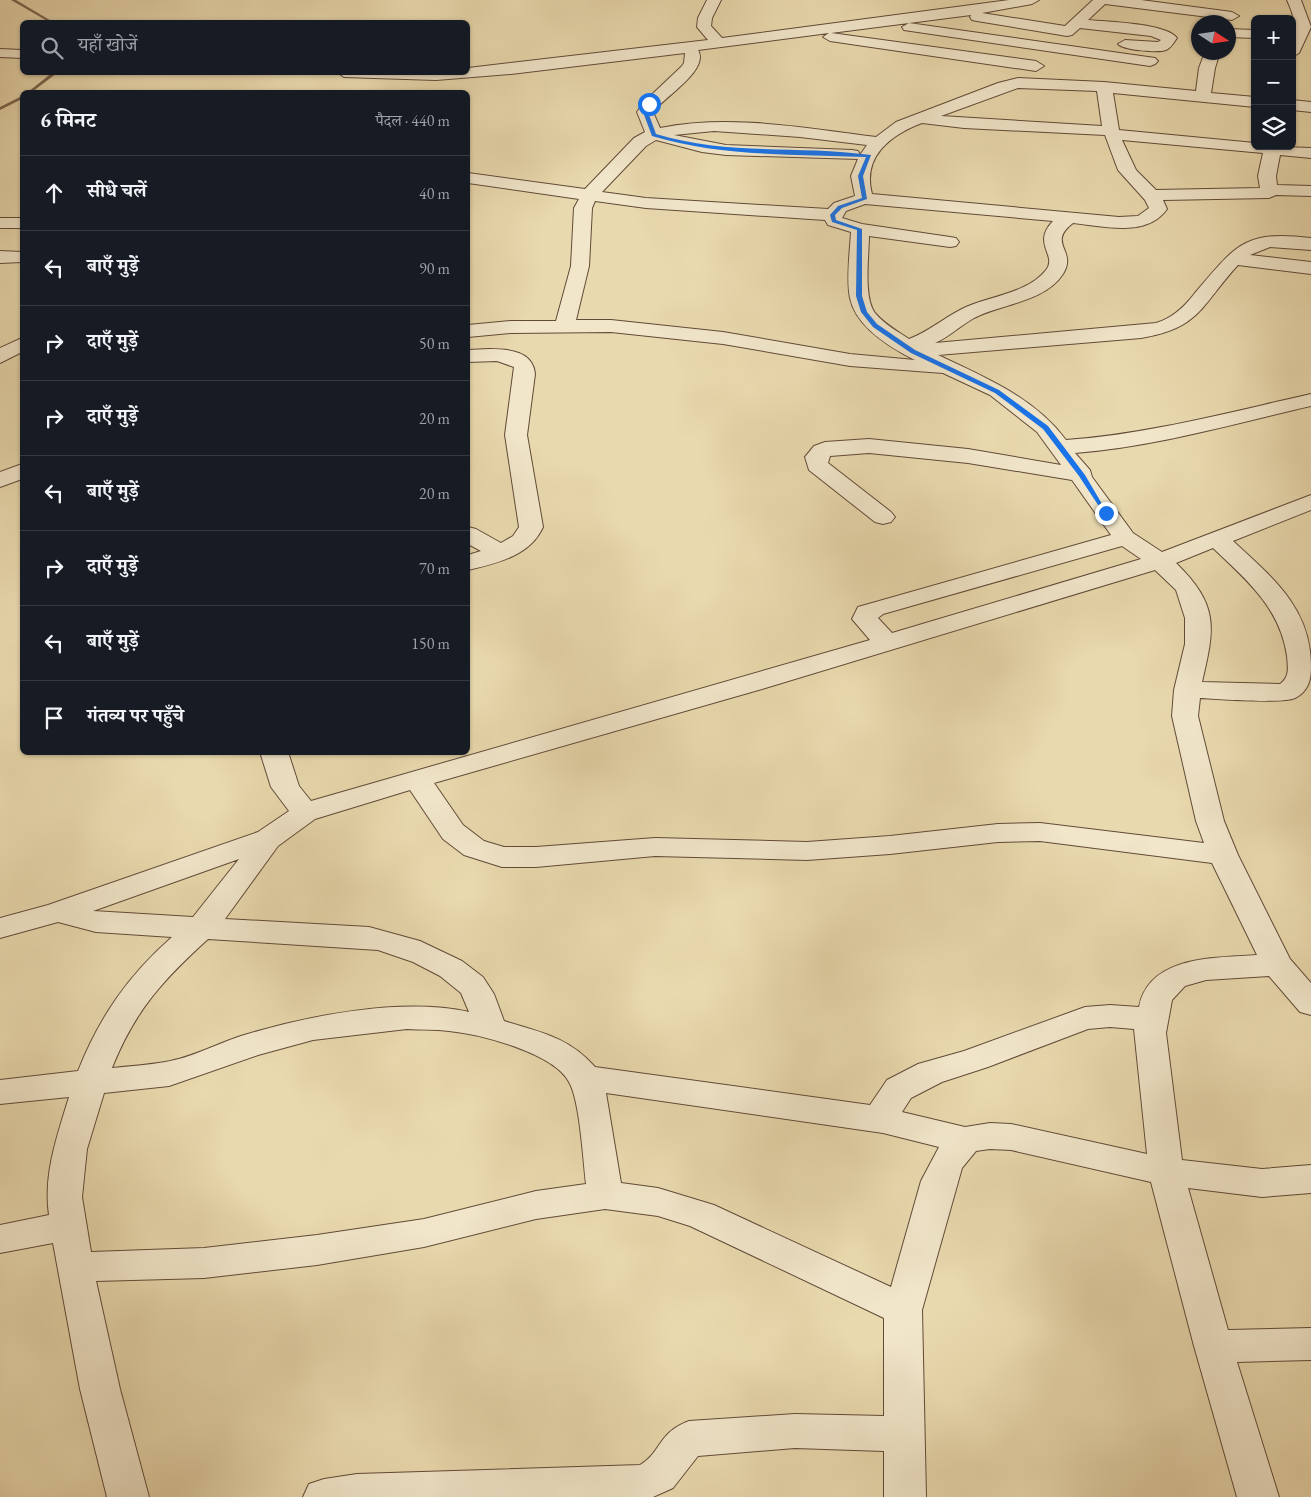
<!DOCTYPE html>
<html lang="hi">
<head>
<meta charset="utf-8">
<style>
	body { margin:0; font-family:"EB Garamond","Noto Serif Devanagari",serif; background:#20242c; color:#f1f3f6 }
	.controls { position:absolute; right:15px; top:15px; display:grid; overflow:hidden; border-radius:8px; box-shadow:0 1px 4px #0004 }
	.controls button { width:45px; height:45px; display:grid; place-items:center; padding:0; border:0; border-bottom:1px solid #363941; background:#171b24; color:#f1f3f6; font:25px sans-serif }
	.compass { position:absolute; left:1191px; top:15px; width:45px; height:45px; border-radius:50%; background:#171b24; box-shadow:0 1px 4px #0004; rotate:102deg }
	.stop { position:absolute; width:15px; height:15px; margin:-11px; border:4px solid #1a73e8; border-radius:50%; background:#fff }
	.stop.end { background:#1a73e8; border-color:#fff; box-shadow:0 1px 5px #0008 }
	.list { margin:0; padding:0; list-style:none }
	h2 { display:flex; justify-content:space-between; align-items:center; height:65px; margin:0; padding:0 20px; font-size:21px }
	h2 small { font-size:16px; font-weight:400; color:#9ea1a6 }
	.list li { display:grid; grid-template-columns:32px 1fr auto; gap:15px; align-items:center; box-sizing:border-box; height:75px; padding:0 20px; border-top:1px solid #363941 }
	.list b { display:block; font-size:19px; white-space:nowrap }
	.list em { font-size:16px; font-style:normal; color:#9ea1a6 }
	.icon { flex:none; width:28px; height:28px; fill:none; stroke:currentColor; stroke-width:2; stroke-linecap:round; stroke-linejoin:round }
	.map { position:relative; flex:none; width:1311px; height:1497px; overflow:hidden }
	.search { position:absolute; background:#171b24; box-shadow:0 1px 4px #0004; left:20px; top:20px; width:450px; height:55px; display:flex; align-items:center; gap:12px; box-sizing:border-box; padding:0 18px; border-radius:8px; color:#9ea1a6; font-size:19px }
	.panel { position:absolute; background:#171b24; box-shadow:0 1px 4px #0004; left:20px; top:90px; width:450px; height:665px; border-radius:8px }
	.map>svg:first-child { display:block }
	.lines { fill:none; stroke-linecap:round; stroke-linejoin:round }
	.stream { fill:#7c664f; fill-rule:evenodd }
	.minor-casing { stroke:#624a38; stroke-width:2 }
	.minor { fill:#f1e6ca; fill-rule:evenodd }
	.route { fill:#1a73e8 }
</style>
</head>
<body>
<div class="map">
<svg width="1311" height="1497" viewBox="0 0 1311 1497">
	<rect width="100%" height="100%" fill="#e9d9ae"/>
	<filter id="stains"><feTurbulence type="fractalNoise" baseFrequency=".004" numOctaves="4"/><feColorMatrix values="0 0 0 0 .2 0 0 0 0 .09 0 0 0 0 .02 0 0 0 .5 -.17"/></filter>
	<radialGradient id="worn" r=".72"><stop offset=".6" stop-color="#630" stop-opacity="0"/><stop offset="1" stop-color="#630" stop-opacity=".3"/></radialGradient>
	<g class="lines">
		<!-- stream -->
		<g class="stream">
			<polygon points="11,0 16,0 53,22 49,22"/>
			<polygon points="53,72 57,73 32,92 28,92"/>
			<polygon points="20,97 22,97 22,99 0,110 0,107"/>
		</g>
		<!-- minor casing -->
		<g class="minor-casing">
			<g id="minor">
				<path d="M707 0H721L712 18 711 26 722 38 1009 0H1039L1032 4 982 13 1065 26 1093 0H1141L1232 12 1239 16 1232 20 1105 4 1088 20C1107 22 1166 23 1177 38 1174 42 1171 48 1166 50 1158 53 1123 50 1118 44L1125 40 1158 42 1161 40 1151 36 1080 28 1072 35 1067 36 977 21 972 20 970 17 971 15 909 23 1155 58 1158 61 1155 64 1150 66 904 30 902 27 909 23 831 33 1036 61 1044 66 1036 71 830 41 823 37 829 33 698 50C710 70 664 97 653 112L660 128C731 114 805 128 876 137L896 122 998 83 1018 78 1104 82 1196 91 1199 68 1205 52H1220L1215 68 1211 93 1255 97V107L1113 93 1119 130 1255 143V146L1311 148V158L1280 155 1276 176 1277 185 1311 186V196L1276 195 1269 198 1163 200 1167 209C1147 238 1103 226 1073 223 1046 244 1078 250 1063 274 1045 302 1001 304 974 318 960 326 949 337 935 343L1156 323C1173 318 1185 306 1195 293 1236 245 1244 230 1311 238V250L1270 247 1250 255 1311 262V274L1238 265C1201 305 1201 328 1141 338L938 355C984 377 1034 397 1066 440 1149 434 1230 412 1311 394V406C1233 424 1154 447 1075 453L1090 470 1092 477 1133 533 1162 552 1311 495V510L1233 541C1272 577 1311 608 1311 666 1311 679 1309 691 1295 698 1282 704 1218 699 1200 698L1198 716 1224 821 1238 855 1290 959 1311 983V1015L1300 1012 1269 976 1206 980 1185 986 1172 1000 1166 1033 1182 1160 1262 1169 1311 1165V1193L1262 1197 1188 1188 1228 1330 1311 1328V1360L1237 1362 1279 1497H1237L1194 1346 1151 1182 1011 1150 990 1149 976 1151 962 1168 922 1310 926 1497H884V1451L795 1448 698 1456 673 1488 653 1497H303L309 1484 324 1479 357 1474 640 1465C662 1452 657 1433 689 1421L795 1414 884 1416V1318L690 1226 658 1216 605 1209 536 1219 424 1247 317 1265 204 1278 96 1281 120 1389 149 1497H107L80 1389 53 1243 0 1253V1225L49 1215C43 1175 57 1136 69 1097L0 1104V1080L78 1071C100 1016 128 976 172 937L96 932 58 922 0 938V918L48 905 258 832 289 811 271 787 260 752H288L299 786 311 801 870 640 852 619 858 607 1111 535 1072 480 968 463 869 453 830 456 828 463 891 512 895 517 891 522 883 524 875 522 809 470 805 457 814 446 825 442 869 439 968 449 1061 465 1037 432 990 395 943 373 850 366 723 344 611 332 511 333 468 337V325L511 321H556L571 266 574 208 579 199 468 183V173L585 189 634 138 645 132 637 112 644 102 681 67 684 63 685 53 511 74 436 80 344 77 337 72H468V68L708 40 697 27 698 18ZM1018 88 1097 91 1102 126 941 116ZM922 123 964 128 1105 135 1118 170 1145 200 1149 208 1138 216 1119 217 872 194C862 157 890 135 922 123ZM714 131 800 137 867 145 860 155 858 151 852 150 726 145 674 135ZM656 140 702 152 726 155 858 159 851 176 855 196 834 203 828 209 646 198 602 192 646 146ZM1122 140 1263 153 1258 176 1260 188 1156 190 1136 170ZM595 201 646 208 825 220 828 225 851 232C850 251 846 280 850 298 856 327 889 347 915 360L850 354 723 332 611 320H576L589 266 592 208ZM865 204 1053 221C1031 244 1058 255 1046 270 1028 293 990 296 966 307 946 316 930 331 909 339 897 331 884 324 875 313 863 297 869 255 869 236L950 247 956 246 959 242 956 238 950 237 862 224 842 218 846 211ZM1122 546 1141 559 892 633 878 618 883 614ZM1213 548C1247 580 1280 608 1287 656 1288 667 1290 677 1280 684L1202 682C1215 627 1219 605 1176 563ZM1155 570 1176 590 1185 618V644L1174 690 1172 716 1196 821 1204 843 1040 823 998 824 890 836 807 842 655 838 536 847H504L484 841 463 825 434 783 762 689ZM410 790 443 839 464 855 502 867H536L655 856 807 860 890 854 998 842 1040 841 1212 863 1257 955C1216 958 1149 955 1139 1007L1110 1005 1085 1007 964 1051 918 1064 887 1080 870 1105 595 1067C569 1037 540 1032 504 1021L494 994 483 977 462 961 420 941 369 927 225 919 278 846 315 819ZM239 859 193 917 93 911ZM208 939 378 950 413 962 440 976 461 993 469 1012C401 997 306 1016 241 1036 216 1044 191 1058 165 1062 148 1065 130 1066 112 1068 135 1010 163 980 208 939ZM1110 1027 1134 1029 1147 1154 1011 1124 990 1123 965 1127 902 1112 911 1098 942 1082 988 1067 1088 1029ZM407 1029C421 1030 435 1029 449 1031 480 1034 554 1053 569 1082 580 1101 583 1160 586 1184L536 1191 424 1219 317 1235 204 1248 91 1252 82 1197 87 1149 104 1093 169 1086 258 1055 313 1040ZM606 1093 883 1133 939 1147 921 1181 891 1287 714 1205 658 1188 621 1183Z"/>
				<path d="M1287 0H1301L1311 27 1299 53 1292 57C1292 30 1300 28 1287 0Z"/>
				<polygon points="1228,29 1255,30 1255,38 1228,37"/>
				<polygon points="0,49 22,50 22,58 0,57"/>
				<polygon points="1292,100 1311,102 1311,112 1292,110"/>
				<rect x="0" y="218" width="22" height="10"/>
				<polygon points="0,251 22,252 22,262 0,263"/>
				<polygon points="22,338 22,352 0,363 0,348"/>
				<path d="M489 349C509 349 533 351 535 374L527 435 543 527C530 556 497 563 468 570V555L481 551 468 544V527L476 529 501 543 513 536 519 527 505 435 514 367 497 361 468 362V350Z"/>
				<polygon points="22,464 22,479 0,487 0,472"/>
			</g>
		</g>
		<!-- minor -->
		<use href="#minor" class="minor"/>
	</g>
	<!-- route -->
	<path class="route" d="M649 103 652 104 648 112 656 134C728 156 798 145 871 155L863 176 867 199 842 208 835 215 836 220 862 229V296L867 312 877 324 915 350 999 390 1048 426 1085 475 1108 514H1104L1079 476 1043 429 995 393 911 353 873 327 861 312 856 296 857 230 832 222 830 215 838 206 862 198 858 176 866 157C795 154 721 157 652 136L643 112Z"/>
	<rect width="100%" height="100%" filter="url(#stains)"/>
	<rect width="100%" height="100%" fill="url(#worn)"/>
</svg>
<div class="controls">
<button>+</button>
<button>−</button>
<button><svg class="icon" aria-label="layers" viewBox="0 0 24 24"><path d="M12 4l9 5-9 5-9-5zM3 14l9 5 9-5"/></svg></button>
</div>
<svg class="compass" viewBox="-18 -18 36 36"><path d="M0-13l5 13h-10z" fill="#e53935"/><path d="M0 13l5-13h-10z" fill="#9ea1a6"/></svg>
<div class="stop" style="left:649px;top:104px"></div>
<div class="stop end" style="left:1106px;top:513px"></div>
<div class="search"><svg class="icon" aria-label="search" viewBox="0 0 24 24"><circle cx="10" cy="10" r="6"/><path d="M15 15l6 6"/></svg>यहाँ खोजें</div>
<section class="panel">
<h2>6 मिनट<small>पैदल · 440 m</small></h2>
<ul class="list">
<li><svg class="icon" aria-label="ahead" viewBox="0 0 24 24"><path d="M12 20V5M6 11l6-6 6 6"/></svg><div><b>सीधे चलें</b></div><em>40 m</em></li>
<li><svg class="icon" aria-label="left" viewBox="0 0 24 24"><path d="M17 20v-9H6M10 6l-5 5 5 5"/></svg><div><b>बाएँ मुड़ें</b></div><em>90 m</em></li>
<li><svg class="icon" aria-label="right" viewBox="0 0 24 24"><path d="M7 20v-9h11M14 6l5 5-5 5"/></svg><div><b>दाएँ मुड़ें</b></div><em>50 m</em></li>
<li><svg class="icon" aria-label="right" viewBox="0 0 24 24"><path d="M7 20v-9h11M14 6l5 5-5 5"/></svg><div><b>दाएँ मुड़ें</b></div><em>20 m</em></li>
<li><svg class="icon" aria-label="left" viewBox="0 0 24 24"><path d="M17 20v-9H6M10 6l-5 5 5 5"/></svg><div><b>बाएँ मुड़ें</b></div><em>20 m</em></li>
<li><svg class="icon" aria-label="right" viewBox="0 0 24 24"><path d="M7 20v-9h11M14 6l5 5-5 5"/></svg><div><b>दाएँ मुड़ें</b></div><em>70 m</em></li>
<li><svg class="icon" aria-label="left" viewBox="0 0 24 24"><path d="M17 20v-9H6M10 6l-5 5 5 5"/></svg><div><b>बाएँ मुड़ें</b></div><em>150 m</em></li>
<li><svg class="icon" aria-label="arrive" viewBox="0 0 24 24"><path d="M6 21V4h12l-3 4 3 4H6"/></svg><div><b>गंतव्य पर पहुँचे</b></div></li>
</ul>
</section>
</div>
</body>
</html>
